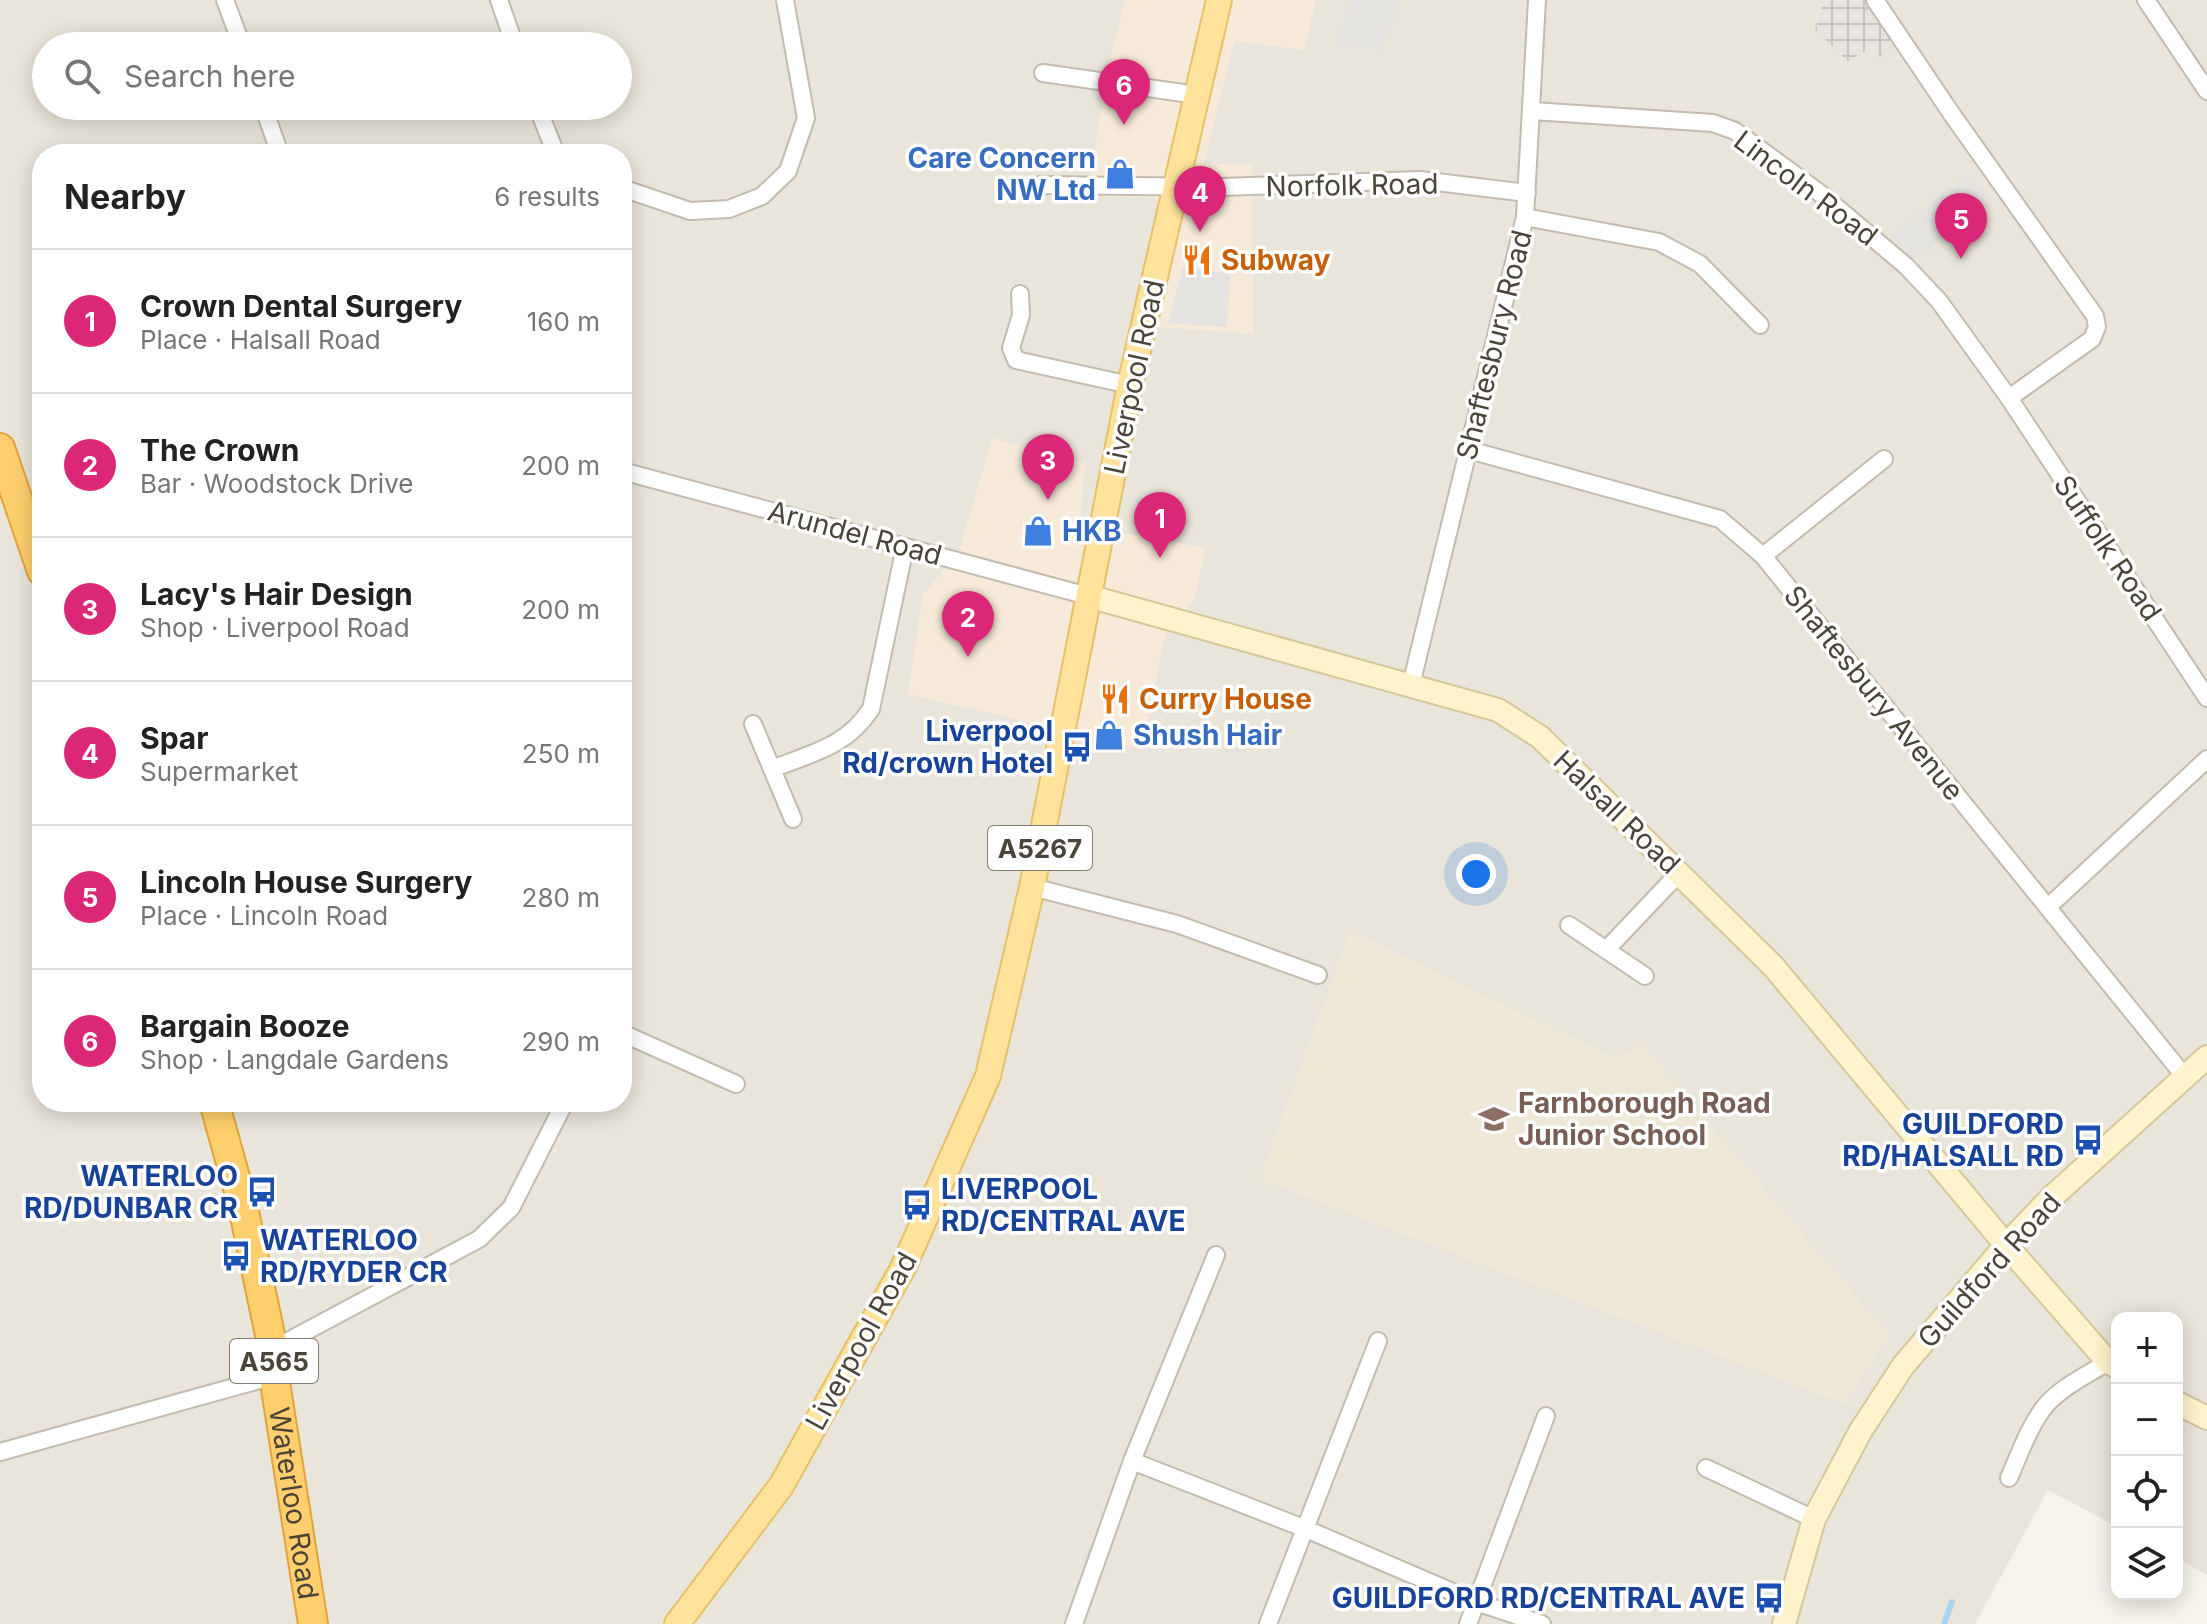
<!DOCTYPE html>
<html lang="en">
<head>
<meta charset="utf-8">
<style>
	body { margin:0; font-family:Inter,sans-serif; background:#f2f2f2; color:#222 }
	.controls { position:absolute; right:24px; bottom:24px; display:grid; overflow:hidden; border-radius:16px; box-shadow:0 4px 20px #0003 }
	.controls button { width:72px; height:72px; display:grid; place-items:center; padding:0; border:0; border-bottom:2px solid #e0e0e0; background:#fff; color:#222; font:40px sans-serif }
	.you { position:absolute; left:1476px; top:874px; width:28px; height:28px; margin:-20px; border:6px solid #fff; border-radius:50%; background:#1a73e8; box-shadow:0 0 0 12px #1a73e833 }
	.badge { display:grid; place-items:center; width:52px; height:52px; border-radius:50%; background:#db2777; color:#fff; font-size:26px; font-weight:700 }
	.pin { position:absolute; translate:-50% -66px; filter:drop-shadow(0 2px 4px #0008) }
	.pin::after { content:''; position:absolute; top:42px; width:28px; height:24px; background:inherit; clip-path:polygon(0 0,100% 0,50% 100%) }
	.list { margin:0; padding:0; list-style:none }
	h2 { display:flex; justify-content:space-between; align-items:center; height:104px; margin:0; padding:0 32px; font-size:34px }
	h2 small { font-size:26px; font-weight:400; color:#767676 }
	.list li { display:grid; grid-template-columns:52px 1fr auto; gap:24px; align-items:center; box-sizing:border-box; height:144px; padding:0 32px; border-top:2px solid #e0e0e0 }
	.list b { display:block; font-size:30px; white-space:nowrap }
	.list p { margin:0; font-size:26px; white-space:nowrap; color:#767676 }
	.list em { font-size:26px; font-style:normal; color:#767676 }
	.icon { flex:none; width:44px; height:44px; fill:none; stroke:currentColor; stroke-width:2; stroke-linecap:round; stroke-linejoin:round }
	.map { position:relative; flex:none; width:2207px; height:1624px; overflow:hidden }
	.search { position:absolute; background:#fff; box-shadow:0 4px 20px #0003; left:32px; top:32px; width:600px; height:88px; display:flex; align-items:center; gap:20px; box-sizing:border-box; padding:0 28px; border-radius:44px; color:#767676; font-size:30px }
	.panel { position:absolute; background:#fff; box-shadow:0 4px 20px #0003; left:32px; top:144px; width:600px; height:968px; border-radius:32px }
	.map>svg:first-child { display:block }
	.residential { fill:#eae5da; fill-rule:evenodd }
	.commercial { fill:#f7ead8 }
	.industrial { fill:url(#industrial-grid) }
	.education { fill:#efe8d6 }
	.parking { fill:#e5e3e0 }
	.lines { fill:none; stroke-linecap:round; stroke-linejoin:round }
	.stream { stroke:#a9d4f2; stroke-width:6 }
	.street-casing { stroke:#c2bbae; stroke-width:20 }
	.secondary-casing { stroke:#d6c79b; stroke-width:26 }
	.primary-casing { stroke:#e6c16a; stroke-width:28 }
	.highway-casing { stroke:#e0a43c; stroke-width:32 }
	.street { stroke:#fff; stroke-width:16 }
	.secondary { stroke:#fff3cd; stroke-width:22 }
	.primary { stroke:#ffe39c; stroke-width:24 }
	.highway { stroke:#ffcf6e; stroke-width:28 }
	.labels { text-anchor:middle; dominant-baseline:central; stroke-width:7; stroke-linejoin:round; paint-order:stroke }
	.shield { fill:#fff; stroke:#817c74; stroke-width:2 }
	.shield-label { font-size:26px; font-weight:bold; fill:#4b4439 }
	.shop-label { font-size:28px; font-weight:bold; fill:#366cbe; stroke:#fff; text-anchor:start }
	.street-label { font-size:28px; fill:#4b4439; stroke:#fff }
	.food-label { font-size:28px; font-weight:bold; fill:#c56008; stroke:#fff; text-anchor:start }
	.transit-label { font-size:28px; font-weight:bold; fill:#164399; stroke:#fff; text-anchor:end }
	.education-label { font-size:28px; font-weight:bold; fill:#785e54; stroke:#fff; text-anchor:start }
</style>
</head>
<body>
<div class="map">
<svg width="2207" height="1624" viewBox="0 0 2207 1624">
	<defs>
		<pattern id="industrial-grid" width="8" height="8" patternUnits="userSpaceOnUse" patternTransform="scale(2)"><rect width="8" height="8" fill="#e6e2dd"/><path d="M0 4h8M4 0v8" fill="none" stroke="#c7c3be"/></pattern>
	</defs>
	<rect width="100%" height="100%" fill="#f6f3ec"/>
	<!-- residential -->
	<path class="residential" d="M0 0H2207V1575L2177 1559V1318H2117V1527L2048 1490 1975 1624H0ZM46 46H618V106H46ZM42 154H622V1102H42Z"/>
	<!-- commercial -->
	<g class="commercial">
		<polygon points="1125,0 1316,0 1304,50 1234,41 1204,164 1252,163 1253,334 1159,327 1184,199 1087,196 1108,68"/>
		<polygon points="992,438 1085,463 1080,525 1206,548 1194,601 1165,635 1142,749 908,694 923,594 959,552"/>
	</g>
	<!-- industrial -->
	<polygon class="industrial" points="1832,0 1866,0 1895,48 1880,57 1872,47 1848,61 1815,30 1822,6"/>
	<!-- education -->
	<polygon class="education" points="1350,931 1617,1059 1641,1044 1889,1335 1845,1404 1260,1179"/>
	<!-- parking -->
	<g class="parking">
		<polygon points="1350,0 1400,0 1382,51 1336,45"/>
		<polygon points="1966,175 1992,200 1917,260 1891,236"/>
		<polygon points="1183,267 1230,274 1227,327 1168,323"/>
	</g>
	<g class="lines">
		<!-- stream -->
		<polyline class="stream" points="1944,1624 1952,1602"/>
		<!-- street casing -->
		<g class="street-casing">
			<g id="street">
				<polyline points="225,0 242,46"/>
				<polyline points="499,0 515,46"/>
				<polyline points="1875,0 1951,113 2095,316 2097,327 2092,339 2009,398"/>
				<polyline points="2146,0 2207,91"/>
				<polyline points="1043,73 1197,95"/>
				<polyline points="263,106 280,154"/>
				<polyline points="537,106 556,154"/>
				<polyline points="1533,111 1713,123 1735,131 1821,194 1906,266 1939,301 2009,398 2207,698"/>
				<polyline points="1040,185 1222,187 1420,180 1527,193"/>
				<polyline points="622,188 690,211 729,209 762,196 788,171 806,118 785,0"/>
				<polyline points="1525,217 1659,242 1700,264 1760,325"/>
				<polyline points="1020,294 1021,315 1011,348 1016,360 1130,385"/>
				<polyline points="1469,450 1720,519 1763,556 2185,1077"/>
				<polyline points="622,471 1088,596"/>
				<polyline points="1763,556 1884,459"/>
				<polyline points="1411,685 1525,217 1537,0"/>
				<polyline points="753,724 793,819"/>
				<path d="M772 769C812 753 846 747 871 709L905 547"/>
				<polyline points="1032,887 1177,924 1318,975"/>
				<polyline points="2048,907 2207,759"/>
				<polyline points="1569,925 1645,976"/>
				<polyline points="1606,950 1680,872"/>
				<polyline points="622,1033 736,1084"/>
				<polyline points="273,1349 479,1239 511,1208 565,1102"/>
				<polyline points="0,1452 274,1376"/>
				<polyline points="1132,1461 1306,1529 1476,1602 1542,1624"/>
				<polyline points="1706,1468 1814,1519"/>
				<path d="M2009 1478C2020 1453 2029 1426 2046 1405 2062 1387 2088 1374 2108 1362"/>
				<polyline points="1074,1624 1132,1461 1216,1255"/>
				<polyline points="1268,1624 1378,1341"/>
				<polyline points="1468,1624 1546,1416"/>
			</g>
		</g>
		<!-- secondary casing -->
		<g class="secondary-casing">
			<g id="secondary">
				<polyline points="1088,596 1498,710 1540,737 1773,966 2006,1245 2108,1362 2117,1367"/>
				<polyline points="2177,1403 2207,1418"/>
				<polyline points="1784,1624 1814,1519 1860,1432 1903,1366 2006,1245 2051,1198 2207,1057"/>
			</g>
		</g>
		<!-- primary casing -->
		<g class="primary-casing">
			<polyline id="primary" points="677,1624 781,1486 903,1268 988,1076 1032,887 1130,385 1219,0"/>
		</g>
		<!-- highway casing -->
		<g class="highway-casing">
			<g id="highway">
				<polyline points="0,448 42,571"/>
				<path id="s1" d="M214 1102 242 1202 273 1349 274 1376 313 1624"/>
			</g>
		</g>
		<!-- street -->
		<use href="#street" class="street"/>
		<!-- secondary -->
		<use href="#secondary" class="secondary"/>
		<!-- primary -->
		<use href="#primary" class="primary"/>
		<!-- highway -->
		<use href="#highway" class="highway"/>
	</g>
	<!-- icons -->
	<defs>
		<g id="shop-bare" transform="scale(2.4)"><path d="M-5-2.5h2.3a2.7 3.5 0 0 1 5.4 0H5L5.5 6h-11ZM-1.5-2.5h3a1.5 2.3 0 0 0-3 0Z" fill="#3f7fe0" stroke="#fff" stroke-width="2.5" paint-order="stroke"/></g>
		<g id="restaurant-bare" transform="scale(2.4)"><path d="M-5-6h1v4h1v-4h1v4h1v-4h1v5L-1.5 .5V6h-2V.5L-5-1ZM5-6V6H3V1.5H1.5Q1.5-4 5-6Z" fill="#e8710a" stroke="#fff" stroke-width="2.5" paint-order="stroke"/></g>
		<g id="bus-bare" transform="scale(2.4)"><path d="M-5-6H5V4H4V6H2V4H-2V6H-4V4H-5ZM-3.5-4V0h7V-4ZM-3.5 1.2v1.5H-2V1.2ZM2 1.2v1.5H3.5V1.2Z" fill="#1a4fb4" stroke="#fff" stroke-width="2.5" paint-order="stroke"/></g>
		<g id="school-bare" transform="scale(2.4)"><path d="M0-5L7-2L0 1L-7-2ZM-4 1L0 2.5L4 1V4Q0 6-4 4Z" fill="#8d6e63" stroke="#fff" stroke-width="2.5" paint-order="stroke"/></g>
	</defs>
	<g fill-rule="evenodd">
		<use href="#shop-bare" x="1120" y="174"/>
		<use href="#restaurant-bare" x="1197" y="260"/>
		<use href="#shop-bare" x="1038" y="531"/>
		<use href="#restaurant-bare" x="1115" y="699"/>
		<use href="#shop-bare" x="1109" y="735"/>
		<use href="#bus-bare" x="1077" y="747"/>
		<use href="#school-bare" x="1494" y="1119"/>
		<use href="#bus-bare" x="2088" y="1140"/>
		<use href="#bus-bare" x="262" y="1192"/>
		<use href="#bus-bare" x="917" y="1205"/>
		<use href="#bus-bare" x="236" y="1256"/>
		<use href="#bus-bare" x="1769" y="1598"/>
	</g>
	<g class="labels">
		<!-- shield labels -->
		<g class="shield">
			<rect x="988" y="826" width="104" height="44" rx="6"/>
			<rect x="230" y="1339" width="88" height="44" rx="6"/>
		</g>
		<g class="shield-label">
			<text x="1040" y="848">A5267</text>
			<text x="274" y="1361">A565</text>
		</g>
		<!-- shop labels -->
		<g class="shop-label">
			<text x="1096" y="158" text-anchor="end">Care Concern<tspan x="1096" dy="32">NW Ltd</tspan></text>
			<text x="1062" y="531">HKB</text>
			<text x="1133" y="735">Shush Hair</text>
		</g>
		<!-- street labels -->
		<g class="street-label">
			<text transform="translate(1352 185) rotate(-1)">Norfolk Road</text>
			<text transform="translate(1806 188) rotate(37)">Lincoln Road</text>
			<text transform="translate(1494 345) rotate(-76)">Shaftesbury Road</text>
			<text transform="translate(1134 377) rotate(-78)">Liverpool Road</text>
			<text transform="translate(855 533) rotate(15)">Arundel Road</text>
			<text transform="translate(2108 548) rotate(56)">Suffolk Road</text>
			<text transform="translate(1874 693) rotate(51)">Shaftesbury Avenue</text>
			<text transform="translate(1617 812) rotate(44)">Halsall Road</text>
			<text transform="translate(1989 1270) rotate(-48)">Guildford Road</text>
			<text transform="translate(861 1341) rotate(-61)">Liverpool Road</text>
			<text stroke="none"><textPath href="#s1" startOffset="410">Waterloo Road</textPath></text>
		</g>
		<!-- food labels -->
		<g class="food-label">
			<text x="1221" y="260">Subway</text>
			<text x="1139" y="699">Curry House</text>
		</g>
		<!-- transit labels -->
		<g class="transit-label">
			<text x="1053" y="731">Liverpool<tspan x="1053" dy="32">Rd/crown Hotel</tspan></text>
			<text x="2064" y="1124">GUILDFORD<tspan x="2064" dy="32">RD/HALSALL RD</tspan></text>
			<text x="238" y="1176">WATERLOO<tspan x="238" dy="32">RD/DUNBAR CR</tspan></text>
			<text x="941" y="1189" text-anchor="start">LIVERPOOL<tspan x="941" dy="32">RD/CENTRAL AVE</tspan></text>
			<text x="260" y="1240" text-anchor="start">WATERLOO<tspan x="260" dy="32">RD/RYDER CR</tspan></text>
			<text x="1745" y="1598">GUILDFORD RD/CENTRAL AVE</text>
		</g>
		<!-- education labels -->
		<g class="education-label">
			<text x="1518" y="1103">Farnborough Road<tspan x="1518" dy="32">Junior School</tspan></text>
		</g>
	</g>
</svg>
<div class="controls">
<button>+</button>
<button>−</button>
<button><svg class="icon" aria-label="locate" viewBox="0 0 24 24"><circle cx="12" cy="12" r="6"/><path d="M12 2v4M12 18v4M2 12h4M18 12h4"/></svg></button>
<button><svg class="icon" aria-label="layers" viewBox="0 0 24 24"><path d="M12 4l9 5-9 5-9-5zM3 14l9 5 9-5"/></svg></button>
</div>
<div class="you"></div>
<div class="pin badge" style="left:1160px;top:558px">1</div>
<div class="pin badge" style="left:968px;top:657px">2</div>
<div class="pin badge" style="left:1048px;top:500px">3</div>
<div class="pin badge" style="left:1200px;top:232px">4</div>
<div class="pin badge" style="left:1961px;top:259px">5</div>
<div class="pin badge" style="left:1124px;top:125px">6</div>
<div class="search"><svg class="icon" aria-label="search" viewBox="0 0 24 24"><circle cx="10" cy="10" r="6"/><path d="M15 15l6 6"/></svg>Search here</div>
<section class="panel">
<h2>Nearby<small>6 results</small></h2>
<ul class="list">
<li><span class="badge">1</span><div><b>Crown Dental Surgery</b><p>Place · Halsall Road</p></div><em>160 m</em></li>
<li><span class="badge">2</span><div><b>The Crown</b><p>Bar · Woodstock Drive</p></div><em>200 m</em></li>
<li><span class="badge">3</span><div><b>Lacy's Hair Design</b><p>Shop · Liverpool Road</p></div><em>200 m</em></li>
<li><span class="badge">4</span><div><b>Spar</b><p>Supermarket</p></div><em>250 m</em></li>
<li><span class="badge">5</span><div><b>Lincoln House Surgery</b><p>Place · Lincoln Road</p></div><em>280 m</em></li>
<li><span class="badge">6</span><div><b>Bargain Booze</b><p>Shop · Langdale Gardens</p></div><em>290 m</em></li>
</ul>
</section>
</div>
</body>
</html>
